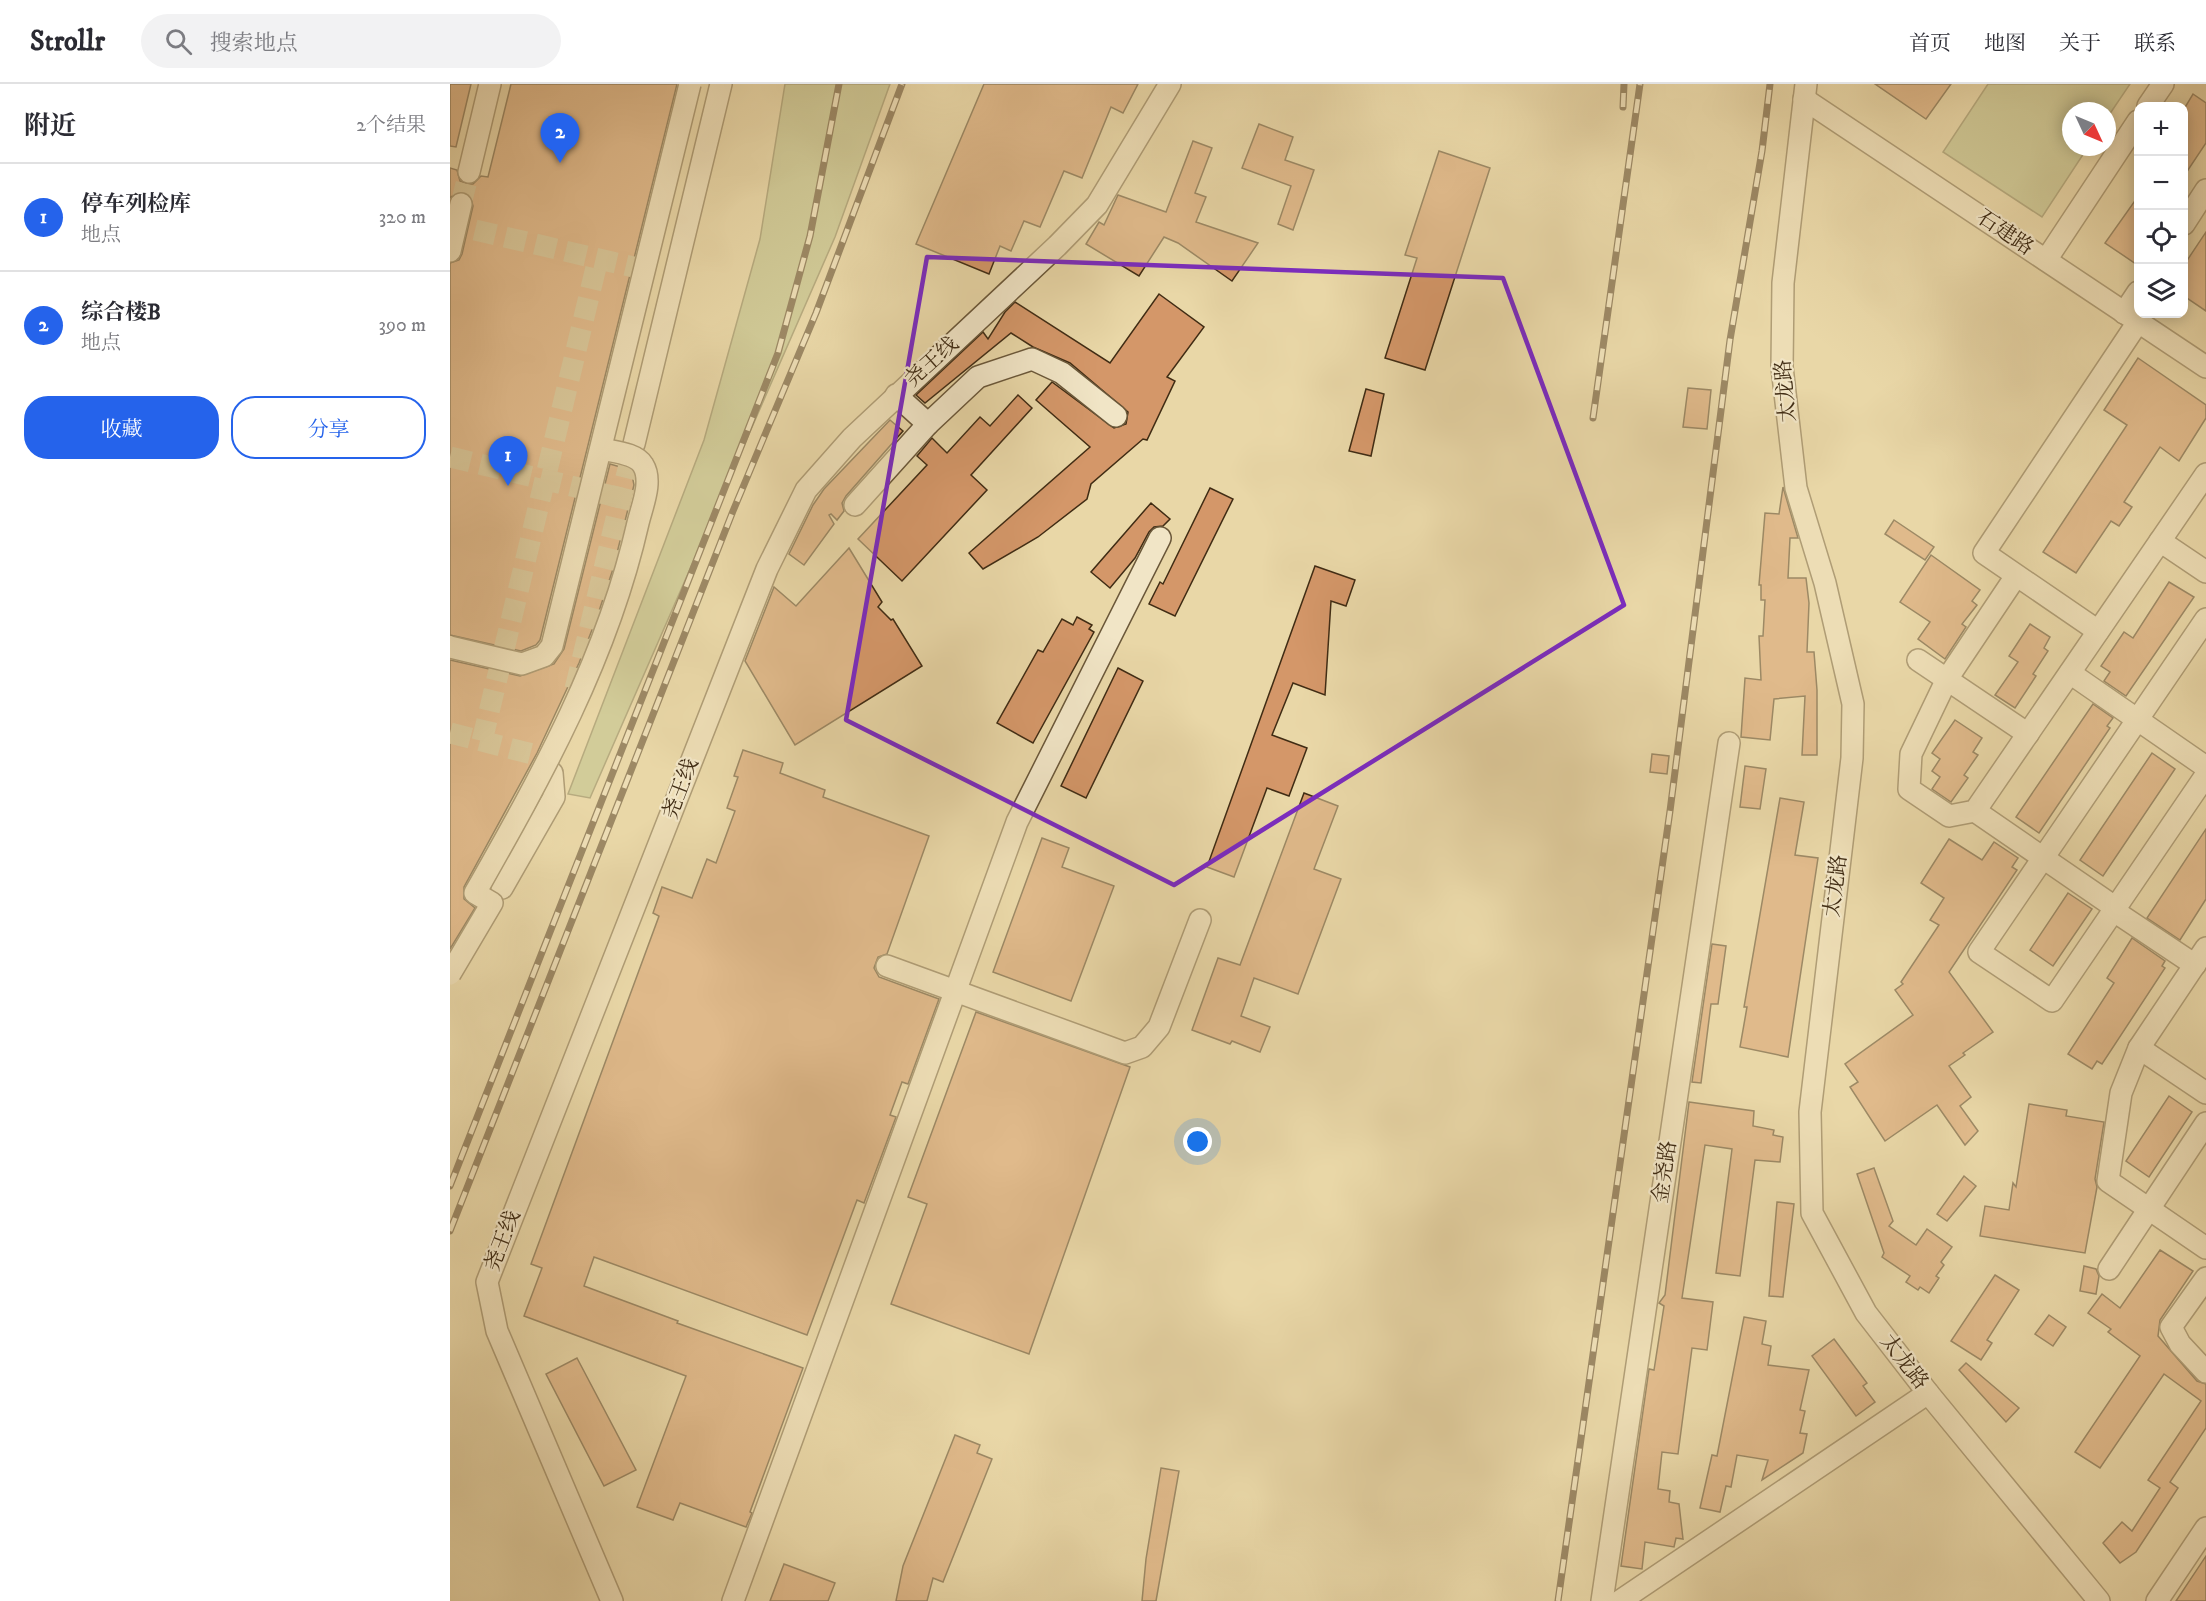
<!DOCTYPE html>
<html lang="zh">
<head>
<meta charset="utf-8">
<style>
	body { margin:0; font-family:"IM FELL DW Pica","Noto Serif SC",serif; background:#f2f2f3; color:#2b2b33 }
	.controls { position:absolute; right:18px; top:18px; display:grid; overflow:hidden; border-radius:12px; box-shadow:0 3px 15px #0003 }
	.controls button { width:54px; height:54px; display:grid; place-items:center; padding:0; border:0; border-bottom:2px solid #e1e1e2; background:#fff; color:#2b2b33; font:30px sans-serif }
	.compass { position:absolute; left:1612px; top:18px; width:54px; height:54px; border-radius:50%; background:#fff; box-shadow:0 3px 15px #0003; rotate:134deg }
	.you { position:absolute; left:748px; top:1058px; width:21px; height:21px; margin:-15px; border:4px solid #fff; border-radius:50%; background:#1a73e8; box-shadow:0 0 0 9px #1a73e833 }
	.badge { display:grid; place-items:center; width:39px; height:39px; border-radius:50%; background:#2563eb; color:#fff; font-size:20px; font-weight:700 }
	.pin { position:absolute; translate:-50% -50px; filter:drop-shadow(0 2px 3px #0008) }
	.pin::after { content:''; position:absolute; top:32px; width:21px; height:18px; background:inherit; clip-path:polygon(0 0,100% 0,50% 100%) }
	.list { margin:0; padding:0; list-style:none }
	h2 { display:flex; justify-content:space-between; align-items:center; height:78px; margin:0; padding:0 24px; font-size:26px }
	h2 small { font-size:20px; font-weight:400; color:#7c7c81 }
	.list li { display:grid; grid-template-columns:39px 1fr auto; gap:18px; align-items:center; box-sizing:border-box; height:108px; padding:0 24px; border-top:2px solid #e1e1e2 }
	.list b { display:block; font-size:22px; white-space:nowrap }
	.list p { margin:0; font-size:20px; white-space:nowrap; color:#7c7c81 }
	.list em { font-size:20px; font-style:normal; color:#7c7c81 }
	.actions { display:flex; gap:12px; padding:18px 24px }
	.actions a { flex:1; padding:14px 0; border:2px solid #2563eb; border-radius:24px; text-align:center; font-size:21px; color:#2563eb }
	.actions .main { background:#2563eb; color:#fff }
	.icon { flex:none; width:33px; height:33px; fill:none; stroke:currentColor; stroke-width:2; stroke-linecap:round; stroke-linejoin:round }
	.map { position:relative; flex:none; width:1756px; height:1517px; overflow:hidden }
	header { display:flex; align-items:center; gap:36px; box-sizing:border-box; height:84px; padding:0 30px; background:#fff; border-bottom:2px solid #e1e1e2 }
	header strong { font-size:28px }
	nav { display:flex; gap:33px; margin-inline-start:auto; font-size:21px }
	.search { width:420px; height:54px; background:#f2f2f3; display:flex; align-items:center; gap:15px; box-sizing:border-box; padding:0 21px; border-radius:33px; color:#7c7c81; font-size:22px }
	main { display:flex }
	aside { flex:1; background:#fff }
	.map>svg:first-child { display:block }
	.green { fill:#b5be88; stroke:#7a754e; stroke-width:1.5 }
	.building { fill:#d49769; stroke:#402c14; stroke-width:1.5 }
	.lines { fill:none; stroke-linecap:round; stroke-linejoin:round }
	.minor-tunnel { stroke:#c7b58a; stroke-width:21; stroke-dasharray:21 10; stroke-linecap:butt }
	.minor-casing { stroke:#6a5739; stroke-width:24 }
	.minor { stroke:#f1e5c6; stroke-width:21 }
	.rail-casing { stroke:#402c14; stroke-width:7 }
	.rail { stroke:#f1e5c6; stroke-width:4.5; stroke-dasharray:14; stroke-linecap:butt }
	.minor-bridge-casing { stroke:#6a5739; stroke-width:24; stroke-linecap:butt }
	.minor-bridge { stroke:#f1e5c6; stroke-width:21 }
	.marked { fill:none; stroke:#7b2cbf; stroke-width:4.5; stroke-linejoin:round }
	.labels { text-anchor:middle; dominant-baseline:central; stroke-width:4.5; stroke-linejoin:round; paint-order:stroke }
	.street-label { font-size:21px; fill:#402c14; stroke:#f1e5c6 }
</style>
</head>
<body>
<header>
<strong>Strollr</strong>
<div class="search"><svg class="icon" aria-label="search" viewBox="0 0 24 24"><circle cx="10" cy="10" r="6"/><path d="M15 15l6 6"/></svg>搜索地点</div>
<nav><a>首页</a><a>地图</a><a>关于</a><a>联系</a></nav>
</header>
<main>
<aside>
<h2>附近<small>2个结果</small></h2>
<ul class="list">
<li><span class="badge">1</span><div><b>停车列检库</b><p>地点</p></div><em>320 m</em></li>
<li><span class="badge">2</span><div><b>综合楼B</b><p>地点</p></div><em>390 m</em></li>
</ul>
<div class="actions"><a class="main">收藏</a><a>分享</a></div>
</aside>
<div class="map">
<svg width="1756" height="1517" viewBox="0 0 1756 1517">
	<rect width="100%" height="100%" fill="#e9d7a7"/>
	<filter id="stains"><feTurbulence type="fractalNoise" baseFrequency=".00333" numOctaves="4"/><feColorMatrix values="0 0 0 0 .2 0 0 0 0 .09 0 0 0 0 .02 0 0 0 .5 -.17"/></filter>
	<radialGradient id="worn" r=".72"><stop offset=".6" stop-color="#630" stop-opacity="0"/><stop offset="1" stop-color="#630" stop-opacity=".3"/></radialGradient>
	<!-- green -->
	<g class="green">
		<polygon points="335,0 440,0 385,153 140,714 118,710 254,356 310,155"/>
		<polygon points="1538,0 1680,0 1657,34 1657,27 1621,27 1621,63 1638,63 1592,133 1493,68"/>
	</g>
	<!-- building -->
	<g class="building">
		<polygon points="0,0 21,0 6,63 0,62"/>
		<polygon points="61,0 227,0 90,556 86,561 71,567 0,551 0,179 9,176 12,170 23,122 20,111 14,108 7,108 0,114 0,84 7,86 10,97 17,100 23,100 31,92 38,93"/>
		<polygon points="534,0 688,0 673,29 661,23 632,94 614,87 590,143 574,137 561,167 550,162 539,190 466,160"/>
		<polygon points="1425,0 1501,0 1476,35"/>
		<polygon points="1743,10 1756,19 1756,59 1734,92 1734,25"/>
		<polygon points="809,40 843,53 835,76 864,86 843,146 828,140 841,102 792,84"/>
		<polygon points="743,57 762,64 745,109 756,113 746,138 808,159 782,197 728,159 714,153 689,192 636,160 649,138 654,141 668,111 716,128"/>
		<polygon points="989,67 1040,84 975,286 935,274 967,174 955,171"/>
		<polygon points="1689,111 1689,182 1655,159"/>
		<polygon points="1756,148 1756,227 1734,212 1734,181"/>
		<polygon points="709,210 754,243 717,293 725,297 697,356 693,355 641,400 637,415 588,453 533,485 519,469 640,363 586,316 602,298 664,344 676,340 678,328 620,279 583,263 561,249 475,319 466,311 533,248 538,255 555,228 565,218 660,279"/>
		<polygon points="1688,274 1756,321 1756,334 1729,377 1710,363 1674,418 1682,423 1669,442 1661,437 1626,489 1593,468 1677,341 1654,326"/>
		<polygon points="1238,304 1261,306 1257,345 1233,343"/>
		<polygon points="916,305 934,310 921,372 899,367"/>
		<polygon points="568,311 582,324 521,391 537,406 452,497 408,455 477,381 467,372 482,354 497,369 530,333 540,342"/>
		<polygon points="440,336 453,347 396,412 392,419 394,427 387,436 381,430 379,431 384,440 354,481 339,470 363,421 374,405"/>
		<polygon points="160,380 181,386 184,401 163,485 147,533 129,579 87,669 14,803 14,815 25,824 0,865 0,576 70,592 104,580 114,565"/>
		<polygon points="1333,403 1348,454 1340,454 1338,494 1356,494 1359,519 1357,568 1364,568 1367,606 1367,671 1352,671 1355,612 1324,615 1320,656 1291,653 1295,594 1311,596 1309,552 1313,552 1315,516 1311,516 1311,501 1309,501 1315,429 1329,430"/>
		<polygon points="760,404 783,415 725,532 699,520 710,498 713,500"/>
		<polygon points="701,419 720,435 713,442 704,443 699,448 685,474 660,504 641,488"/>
		<polygon points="1444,436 1484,463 1475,476 1435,450"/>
		<polygon points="399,464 432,518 428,523 441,536 443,535 472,582 345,661 295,577 324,503 346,522"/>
		<polygon points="1481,471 1530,506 1522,517 1527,521 1512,540 1516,543 1495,575 1468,555 1480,538 1450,518"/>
		<polygon points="865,482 905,496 896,522 881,517 875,611 843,599 822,651 857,664 839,712 817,704 784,793 757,783"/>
		<polygon points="1719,498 1744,513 1676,612 1654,597 1660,588 1651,582 1674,548 1683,554"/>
		<polygon points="627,533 642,541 639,545 644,548 583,659 547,639 588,566 593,568 612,535 623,541"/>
		<polygon points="1580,540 1600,553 1594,564 1598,567 1583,590 1586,592 1565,624 1545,611 1568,578 1559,572"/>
		<polygon points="668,584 693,597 636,714 611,702"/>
		<polygon points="1643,620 1663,634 1657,642 1660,644 1589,749 1566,733"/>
		<polygon points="1505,636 1532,654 1523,668 1528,671 1514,691 1518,694 1501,718 1482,705 1490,693 1482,687 1490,675 1482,669"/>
		<polygon points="293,666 333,679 330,689 375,706 373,713 479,752 437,870 428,873 424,884 429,893 489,915 458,1000 452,998 440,1031 446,1033 414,1119 407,1116 357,1251 144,1173 134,1202 228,1237 227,1239 353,1284 300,1428 302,1429 296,1443 230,1419 223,1436 187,1423 236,1292 74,1232 92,1184 81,1180 209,832 203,829 212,803 242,814 257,775 266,779 285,727 277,724 288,693 284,692"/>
		<polygon points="1702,669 1725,685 1653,792 1630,776"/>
		<polygon points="1202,670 1219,672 1217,690 1200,688"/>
		<polygon points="1295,682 1316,685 1310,725 1290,723"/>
		<polygon points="854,709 888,722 864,785 891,795 848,910 804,894 791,932 820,943 810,968 782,957 780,960 742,946 768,874 790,881"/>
		<polygon points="1330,714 1354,718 1345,771 1368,774 1338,973 1290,963 1297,923 1294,923"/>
		<polygon points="1756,745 1756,815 1730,856 1697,834"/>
		<polygon points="592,754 619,764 612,783 664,802 621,917 543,888"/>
		<polygon points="1499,755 1532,776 1544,758 1568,774 1562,783 1567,786 1499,888 1543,948 1513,969 1515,971 1499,982 1521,1013 1510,1022 1528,1047 1515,1061 1487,1021 1435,1057 1400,1003 1408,998 1395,980 1463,931 1445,906 1453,900 1451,898 1489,841 1480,836 1494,814 1471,799"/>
		<polygon points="1618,809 1642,825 1603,882 1580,866"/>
		<polygon points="1682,854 1715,877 1712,882 1715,884 1652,980 1647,977 1642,985 1618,970 1664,899 1657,894"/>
		<polygon points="1262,860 1276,862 1268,920 1261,920 1251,999 1242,998"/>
		<polygon points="526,928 680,983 579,1270 441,1220 477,1120 458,1113"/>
		<polygon points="1719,1012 1742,1028 1699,1093 1676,1077"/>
		<polygon points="1239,1018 1304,1027 1303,1042 1324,1046 1323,1051 1333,1053 1330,1078 1305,1076 1290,1192 1266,1189 1282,1065 1255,1061 1232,1214 1263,1218 1257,1266 1242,1264 1228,1370 1212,1368 1208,1405 1220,1407 1219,1418 1229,1420 1233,1455 1226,1454 1224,1463 1195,1458 1192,1485 1171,1482 1199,1285 1204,1286 1214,1222 1209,1219 1215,1211"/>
		<polygon points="1579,1020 1617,1026 1616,1032 1654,1038 1645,1095 1647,1103 1635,1169 1530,1152 1535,1122 1559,1126 1563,1099 1566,1103"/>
		<polygon points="1424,1084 1443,1137 1439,1142 1466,1161 1477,1145 1502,1163 1491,1178 1494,1181 1486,1192 1489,1194 1479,1209 1470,1203 1468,1206 1456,1198 1460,1192 1432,1173 1434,1169 1407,1090"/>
		<polygon points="1514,1092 1526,1102 1497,1137 1487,1130"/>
		<polygon points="1327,1118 1344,1120 1333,1213 1319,1212"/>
		<polygon points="1710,1166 1743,1187 1710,1236 1708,1252 1747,1297 1756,1300 1756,1344 1720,1398 1728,1404 1686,1468 1670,1479 1653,1459 1672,1438 1682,1447 1710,1404 1698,1396 1751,1317 1714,1290 1650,1384 1625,1368 1690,1272 1658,1248 1661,1245 1638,1229 1652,1210 1670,1224"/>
		<polygon points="1634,1182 1646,1185 1649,1192 1646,1210 1630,1207"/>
		<polygon points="1545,1191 1569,1206 1537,1256 1542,1259 1531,1276 1501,1257"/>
		<polygon points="1599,1231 1616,1243 1603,1262 1585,1250"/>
		<polygon points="1294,1233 1316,1237 1312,1260 1321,1262 1318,1281 1359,1286 1350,1326 1355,1327 1350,1349 1357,1350 1353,1369 1312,1396 1318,1376 1287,1371 1281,1403 1276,1402 1270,1428 1250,1424 1262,1371 1267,1372"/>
		<polygon points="1384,1255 1417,1299 1413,1302 1425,1318 1406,1332 1362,1272"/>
		<polygon points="127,1274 186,1386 154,1402 96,1290"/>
		<polygon points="1516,1279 1569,1324 1556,1338 1509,1286"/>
		<polygon points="505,1351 530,1361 527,1369 542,1375 493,1498 483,1494 477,1517 446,1517 453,1482"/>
		<polygon points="711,1384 729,1387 706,1517 692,1517 696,1475"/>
		<polygon points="1756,1472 1756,1517 1726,1517"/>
		<polygon points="334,1480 385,1499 378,1517 320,1517"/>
	</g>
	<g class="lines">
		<!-- minor-tunnel -->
		<g class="minor-tunnel">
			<polyline points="11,120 19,88"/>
			<polyline points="25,146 205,188"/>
			<polyline points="0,373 171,414"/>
			<polyline points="125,605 184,360"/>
			<polyline points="0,649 98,674"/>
			<polyline points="32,657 148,175"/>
		</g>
		<!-- minor casing -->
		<g class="minor-casing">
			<g id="minor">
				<polyline points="1356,0 1333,199 1332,283 1346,404 1375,499 1403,620 1402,674 1360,1028 1362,1129 1416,1229 1478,1309 1649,1517"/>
				<polyline points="1354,15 1756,283"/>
				<polyline points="1698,22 1713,0"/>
				<polyline points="19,88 40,0"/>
				<polyline points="1734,140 1756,106"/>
				<polyline points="0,167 11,120"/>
				<polyline points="1596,176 1688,37"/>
				<polyline points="1674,229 1688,208"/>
				<polyline points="478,340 528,293 582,275 612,289 666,332"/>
				<polyline points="184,360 271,0"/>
				<polyline points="405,421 478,340 446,311"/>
				<polyline points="1710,457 1756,488"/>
				<polyline points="1566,492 1497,595 1461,670 1459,705 1499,732 1525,727 1756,390"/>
				<polyline points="1756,535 1529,868 1602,917 1756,691"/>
				<polyline points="1648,547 1534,469 1688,238"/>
				<polyline points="1468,576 1578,650"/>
				<polyline points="1620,589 1756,683"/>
				<polyline points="1525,727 1666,824"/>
				<polyline points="52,804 104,713 102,689"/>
				<polyline points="1664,827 1745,881"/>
				<polyline points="1756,864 1689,964 1671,1009 1658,1097 1756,1164"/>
				<polyline points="437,882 675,969 692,963 709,943 750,836"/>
				<polyline points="1689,964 1756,1009"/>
				<polyline points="1659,1185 1756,1039"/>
				<polyline points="1756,1194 1721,1243 1730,1260 1756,1288"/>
				<polyline points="162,1517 47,1247 37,1198 317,485 356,406 402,354 607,162 647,121 720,0"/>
				<polyline points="283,1517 567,738 710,454"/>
				<polyline points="1152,1517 1279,659"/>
				<polyline points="1170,1517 1478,1309"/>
				<polyline points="1707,1517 1756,1444"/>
			</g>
		</g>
		<!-- minor -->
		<use href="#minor" class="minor"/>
		<!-- rail casing -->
		<g class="rail-casing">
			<g id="rail">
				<polyline points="1173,23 1174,0"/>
				<polyline points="1143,334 1190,0"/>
				<polyline points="0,1102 328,269 360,152 389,0"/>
				<polyline points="0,1147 283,427 366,229 452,0"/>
				<polyline points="1108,1517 1220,727 1280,256 1312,67 1320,0"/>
			</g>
		</g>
		<!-- rail -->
		<use href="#rail" class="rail"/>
		<!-- minor-bridge casing -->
		<g class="minor-bridge-casing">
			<g id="minor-bridge">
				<polyline points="0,563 72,580 94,572 102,562 240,0"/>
				<path d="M0 890 42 819 25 809C93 689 157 575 188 439 192 422 203 397 193 381 186 369 164 368 152 365"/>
			</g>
		</g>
		<!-- minor-bridge -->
		<use href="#minor-bridge" class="minor-bridge"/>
	</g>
	<!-- marked area -->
	<path d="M0 0H1756V1517H0ZM477 173 1053 194 1174 521 724 801 396 636Z" fill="#e9d7a7" fill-opacity=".55" fill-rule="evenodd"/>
	<path class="marked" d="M477 173 1053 194 1174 521 724 801 396 636Z"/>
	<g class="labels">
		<!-- street labels -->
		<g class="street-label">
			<text transform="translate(1555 149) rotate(34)">石建路</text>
			<text transform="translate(482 278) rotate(-42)">尧王线</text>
			<text transform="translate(1336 307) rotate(-95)">太龙路</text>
			<text transform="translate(231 705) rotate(-69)">尧王线</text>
			<text transform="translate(1386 802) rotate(-83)">太龙路</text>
			<text transform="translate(1215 1088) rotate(-82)">金尧路</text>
			<text transform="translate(53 1157) rotate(-69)">尧王线</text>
			<text transform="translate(1454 1278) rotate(52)">太龙路</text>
		</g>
	</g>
	<rect width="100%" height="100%" filter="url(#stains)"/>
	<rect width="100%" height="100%" fill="url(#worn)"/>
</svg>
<div class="controls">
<button>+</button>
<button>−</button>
<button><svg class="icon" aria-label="locate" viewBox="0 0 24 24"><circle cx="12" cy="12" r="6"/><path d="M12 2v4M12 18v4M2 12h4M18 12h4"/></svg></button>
<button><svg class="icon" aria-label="layers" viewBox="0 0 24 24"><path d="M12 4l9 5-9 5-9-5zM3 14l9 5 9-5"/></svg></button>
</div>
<svg class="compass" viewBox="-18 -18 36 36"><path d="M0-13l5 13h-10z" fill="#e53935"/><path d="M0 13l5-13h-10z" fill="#7c7c81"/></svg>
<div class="you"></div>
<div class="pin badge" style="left:58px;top:402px">1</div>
<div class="pin badge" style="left:110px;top:79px">2</div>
</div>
</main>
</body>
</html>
